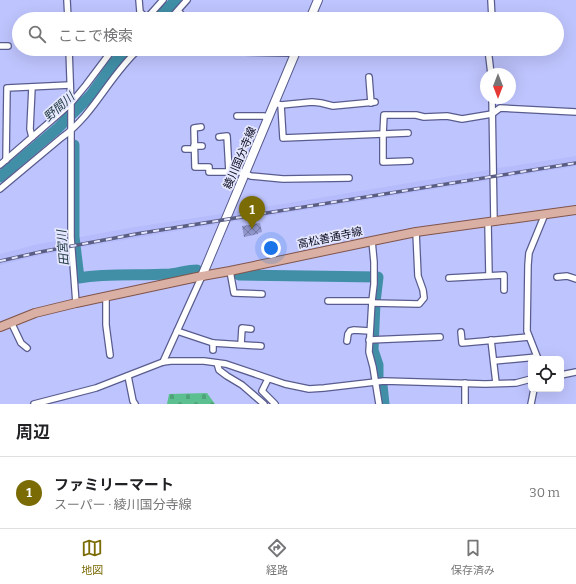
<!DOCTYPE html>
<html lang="ja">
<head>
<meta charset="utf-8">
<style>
	body { margin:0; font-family:Bitter,"Noto Sans JP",serif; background:#f2f2f2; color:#202124 }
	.controls { position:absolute; right:12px; bottom:12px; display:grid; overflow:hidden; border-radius:6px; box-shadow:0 4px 16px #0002 }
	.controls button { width:36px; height:36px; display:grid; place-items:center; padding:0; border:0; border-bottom:1px solid #e0e0e0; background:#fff; color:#202124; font:20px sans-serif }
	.compass { position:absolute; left:480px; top:68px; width:36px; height:36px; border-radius:50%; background:#fff; box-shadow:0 4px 16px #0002; rotate:180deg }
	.you { position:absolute; left:271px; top:248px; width:14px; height:14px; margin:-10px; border:3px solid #fff; border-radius:50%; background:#1a73e8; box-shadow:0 0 0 6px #1a73e833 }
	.badge { display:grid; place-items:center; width:26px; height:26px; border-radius:50%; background:#7a6b05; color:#fff; font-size:13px; font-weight:700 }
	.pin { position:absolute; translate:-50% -33px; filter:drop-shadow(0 1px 2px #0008) }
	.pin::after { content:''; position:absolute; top:21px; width:14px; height:12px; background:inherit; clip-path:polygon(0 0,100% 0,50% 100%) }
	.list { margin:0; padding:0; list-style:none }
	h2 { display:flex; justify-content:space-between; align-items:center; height:52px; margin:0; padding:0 16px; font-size:17px }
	h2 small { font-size:13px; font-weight:400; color:#757577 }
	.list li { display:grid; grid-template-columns:26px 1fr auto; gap:12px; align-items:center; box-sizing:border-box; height:72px; padding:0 16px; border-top:1px solid #e0e0e0 }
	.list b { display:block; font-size:15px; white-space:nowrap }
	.list p { margin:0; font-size:13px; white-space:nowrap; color:#757577 }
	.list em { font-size:13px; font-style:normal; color:#757577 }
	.icon { flex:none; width:22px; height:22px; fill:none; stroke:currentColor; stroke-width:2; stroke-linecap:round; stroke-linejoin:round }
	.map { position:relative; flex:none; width:576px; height:404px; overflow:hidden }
	.search { position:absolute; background:#fff; box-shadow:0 4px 16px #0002; left:12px; right:12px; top:12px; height:44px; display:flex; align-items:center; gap:10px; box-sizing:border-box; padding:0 14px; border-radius:22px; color:#757577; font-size:15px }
	.sheet { height:124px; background:#fff }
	nav { display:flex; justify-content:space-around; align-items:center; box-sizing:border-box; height:56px; border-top:1px solid #e0e0e0; background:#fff; font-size:11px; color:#757577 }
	nav a { display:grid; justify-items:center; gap:2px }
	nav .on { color:#7a6b05 }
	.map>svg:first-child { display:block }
	.built { fill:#b5bbfb }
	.cemetery { fill:url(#cemetery-stones) }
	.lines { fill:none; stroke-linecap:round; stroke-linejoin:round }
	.river { stroke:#408fa6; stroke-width:11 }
	.building { fill:url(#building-cross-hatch) }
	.minor-casing { stroke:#595c8e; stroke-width:8 }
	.secondary-casing { stroke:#595c8e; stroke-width:10 }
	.primary-casing { stroke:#80544c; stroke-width:10 }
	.minor { stroke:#fff; stroke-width:5.5 }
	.secondary { stroke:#fff; stroke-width:8 }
	.primary { stroke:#d9b0a3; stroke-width:8 }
	.rail-casing { stroke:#5b5e83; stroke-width:3.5 }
	.rail { stroke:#e5e7ff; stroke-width:2; stroke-dasharray:6; stroke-linecap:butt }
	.labels { text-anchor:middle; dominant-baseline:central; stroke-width:3.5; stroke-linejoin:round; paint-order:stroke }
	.street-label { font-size:11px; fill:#090a1d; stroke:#e5e7ff }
	.water-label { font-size:12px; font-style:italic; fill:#213a42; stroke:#e5e7ff }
</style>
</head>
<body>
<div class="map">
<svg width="576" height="404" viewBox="0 0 576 404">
	<defs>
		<pattern id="cemetery-stones" width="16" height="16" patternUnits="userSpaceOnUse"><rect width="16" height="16" fill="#5cbf8f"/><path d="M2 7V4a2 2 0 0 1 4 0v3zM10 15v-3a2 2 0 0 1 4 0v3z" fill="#4fa37b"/></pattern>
		<pattern id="building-cross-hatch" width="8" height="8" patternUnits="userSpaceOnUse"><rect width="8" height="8" fill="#9196cc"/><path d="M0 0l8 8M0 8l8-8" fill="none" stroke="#7579a5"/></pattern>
	</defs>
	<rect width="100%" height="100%" fill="#bec4fd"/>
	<!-- built -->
	<polygon class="built" points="576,156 576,166 224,223 76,248 76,246 74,247 74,249 41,255 0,265 0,254 38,244 73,238 73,240 75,240 75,238 135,227 228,213 493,169"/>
	<!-- cemetery -->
	<polygon class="cemetery" points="207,393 215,404 167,404 169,394"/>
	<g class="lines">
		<!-- river -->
		<g class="river">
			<polyline points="157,19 176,0"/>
			<path d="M74 145V237L79 278C109 273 140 276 170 274 179 273 188 270 197 270"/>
			<polyline points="0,177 58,128 91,95 114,63 127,49"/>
			<polyline points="239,275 378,277 375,302 373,350 378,365 378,376"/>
			<polyline points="382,385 384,404"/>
		</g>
	</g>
	<!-- building -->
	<polygon class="building" points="260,223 262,232 258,233 258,234 244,237 242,226"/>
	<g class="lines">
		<!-- minor casing -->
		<g class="minor-casing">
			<g id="minor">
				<polyline points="67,0 68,19"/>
				<polyline points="139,0 140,12 147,18"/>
				<polyline points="491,0 492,19"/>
				<polyline points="178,11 181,14 181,19"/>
				<polyline points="146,19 163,0"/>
				<polyline points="170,19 187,0"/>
				<polyline points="0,46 8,46"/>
				<polyline points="69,49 71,106 71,237 76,303"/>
				<polyline points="195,49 195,51 292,53 295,54"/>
				<polyline points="488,49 491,74"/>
				<polyline points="184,51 195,51"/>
				<polyline points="369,77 371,103"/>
				<polyline points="32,87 30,129 32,137"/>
				<polyline points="492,98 494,222"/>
				<polyline points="275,103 281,105 283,138 408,133"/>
				<polyline points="281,105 312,102 321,103 333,106 375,102"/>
				<polyline points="237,116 263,116 269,117"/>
				<polyline points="201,127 194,128 195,167 209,167 209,172 241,172 251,176 283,179 349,178"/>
				<polyline points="219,137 227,136 229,172"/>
				<polyline points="194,146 202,146"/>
				<polyline points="185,149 194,149"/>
				<polyline points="6,160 7,88 70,85"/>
				<polyline points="410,161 383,162 383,134 384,115 416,115 424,117 447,116 462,119 492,114 500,108 576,112"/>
				<polyline points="0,165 60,113 71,103 86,85 113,49"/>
				<path d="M0 189 61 138C94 115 109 76 139 49"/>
				<polyline points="488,223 489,275"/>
				<polyline points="372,241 374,262 374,284 372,301 369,352 373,367 379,404"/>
				<polyline points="230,271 234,293 262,294"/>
				<polyline points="557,277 567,276 576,279"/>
				<polyline points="449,278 504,275 504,290"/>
				<polyline points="106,296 106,325 110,355"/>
				<polyline points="328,301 372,301"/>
				<polyline points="372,303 419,304 424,298 423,290 418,276 416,232"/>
				<polyline points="11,322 21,343 27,348"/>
				<polyline points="177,331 213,343 261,346"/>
				<polyline points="461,332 462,343 529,337"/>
				<polyline points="369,340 440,337"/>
				<polyline points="491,340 496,383"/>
				<polyline points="347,341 348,334 350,331 354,330 370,331"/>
				<polyline points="241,344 242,328 251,329"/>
				<polyline points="213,350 213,343"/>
				<polyline points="538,359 527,331 528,265 529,253 545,214"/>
				<polyline points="494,361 537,357"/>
				<polyline points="163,362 202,276"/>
				<polyline points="217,363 219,370 227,376 242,385 264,404"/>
				<polyline points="561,375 576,372"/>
				<polyline points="128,376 133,401 135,404"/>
				<polyline points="268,379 262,391 275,404"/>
				<polyline points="34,404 96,388 163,362 171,361 204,361 226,364 285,384 309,389 324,388 384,381 485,384 516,383 531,379"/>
				<polyline points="465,404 465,383"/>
				<polyline points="531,404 534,389"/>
			</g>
		</g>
		<!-- secondary casing -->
		<g class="secondary-casing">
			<g id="secondary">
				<polyline points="310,19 318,0"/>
				<polyline points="202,276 297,49"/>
			</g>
		</g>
		<!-- primary casing -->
		<g class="primary-casing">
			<polyline id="primary" points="0,327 35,313 76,303 202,276 230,271 372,241 416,232 576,210"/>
		</g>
		<!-- minor -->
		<use href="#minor" class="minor"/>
		<!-- secondary -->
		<use href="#secondary" class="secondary"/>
		<!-- primary -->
		<use href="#primary" class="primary"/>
		<!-- rail casing -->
		<g class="rail-casing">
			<polyline id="rail" points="0,261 40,252 136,234 576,163"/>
		</g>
		<!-- rail -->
		<use href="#rail" class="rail"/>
	</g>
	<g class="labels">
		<!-- street labels -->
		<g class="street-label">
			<text transform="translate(240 158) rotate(-67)">綾川国分寺線</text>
			<text transform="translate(330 238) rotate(-12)">高松善通寺線</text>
		</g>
		<!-- water labels -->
		<g class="water-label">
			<text transform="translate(59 107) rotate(-42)">野間川</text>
			<text transform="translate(63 248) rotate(-95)">田宮川</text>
		</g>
	</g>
</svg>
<div class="controls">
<button><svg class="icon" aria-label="locate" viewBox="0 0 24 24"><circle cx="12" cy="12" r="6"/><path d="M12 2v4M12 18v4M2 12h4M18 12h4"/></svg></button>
</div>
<svg class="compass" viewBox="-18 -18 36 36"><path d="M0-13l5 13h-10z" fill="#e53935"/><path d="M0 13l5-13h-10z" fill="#757577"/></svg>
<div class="you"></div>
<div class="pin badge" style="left:252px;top:229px">1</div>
<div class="search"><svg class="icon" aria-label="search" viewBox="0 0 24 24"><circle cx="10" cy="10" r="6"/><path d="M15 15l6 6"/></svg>ここで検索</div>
</div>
<section class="sheet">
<h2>周辺<small></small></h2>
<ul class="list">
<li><span class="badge">1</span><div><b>ファミリーマート</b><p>スーパー · 綾川国分寺線</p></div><em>30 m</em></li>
</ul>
</section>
<nav>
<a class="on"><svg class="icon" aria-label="map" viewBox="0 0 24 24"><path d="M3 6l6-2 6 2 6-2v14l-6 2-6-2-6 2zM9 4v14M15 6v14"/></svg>地図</a>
<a><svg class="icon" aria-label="directions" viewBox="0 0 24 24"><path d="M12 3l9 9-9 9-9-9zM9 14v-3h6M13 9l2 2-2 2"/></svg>経路</a>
<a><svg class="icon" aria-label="saved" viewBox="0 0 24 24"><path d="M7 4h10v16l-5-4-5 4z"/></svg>保存済み</a>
</nav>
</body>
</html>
